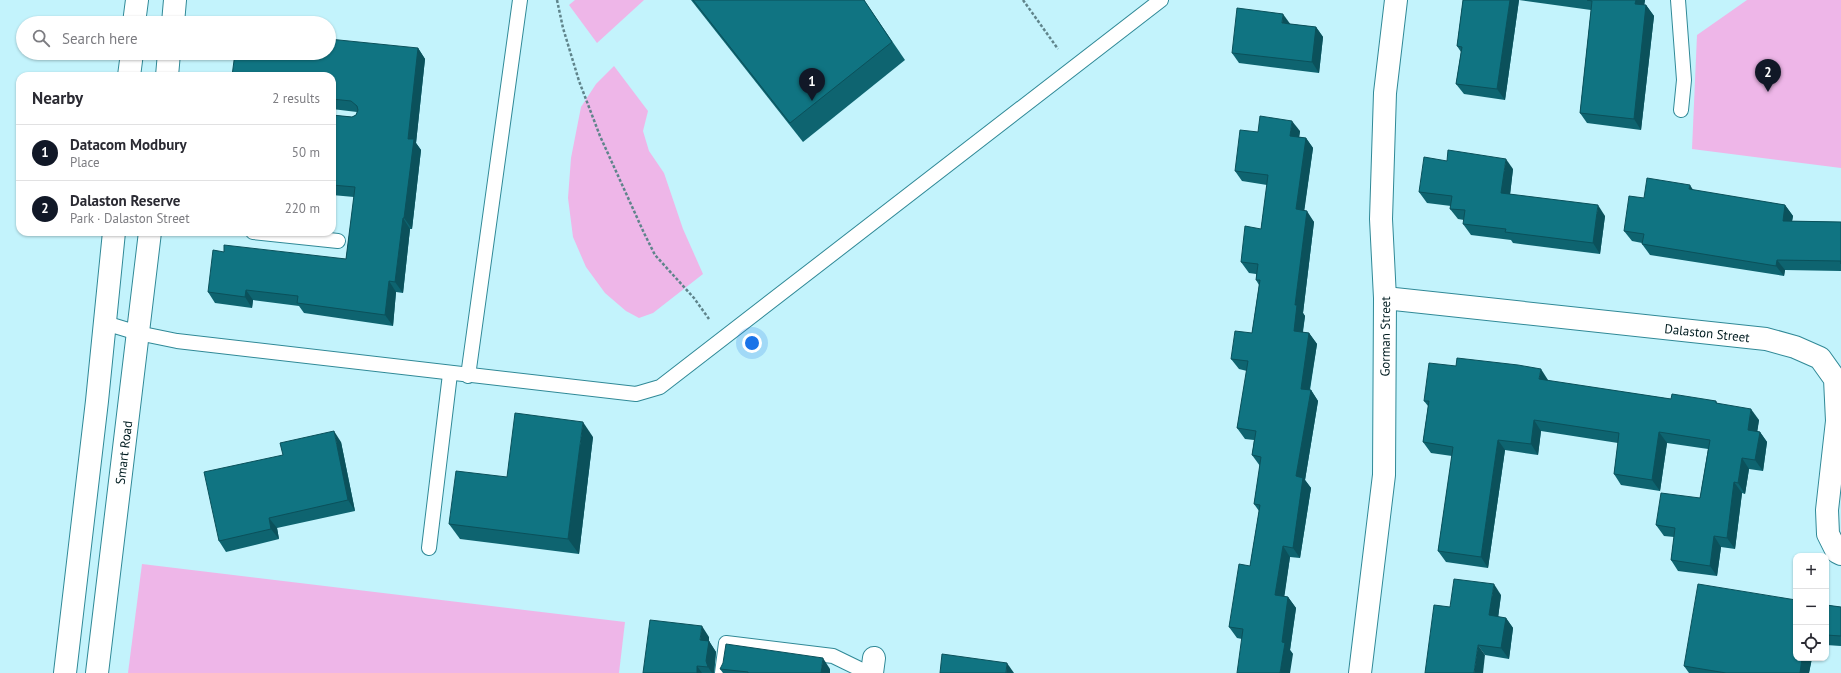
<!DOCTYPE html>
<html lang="en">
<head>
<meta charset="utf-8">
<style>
	body { margin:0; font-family:"PT Sans",sans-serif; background:#f7f7f7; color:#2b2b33 }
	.controls { position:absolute; right:12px; bottom:12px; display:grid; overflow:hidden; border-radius:8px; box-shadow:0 1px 3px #0004 }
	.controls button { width:36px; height:36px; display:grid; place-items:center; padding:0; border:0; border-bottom:1px solid #e1e1e2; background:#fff; color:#2b2b33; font:20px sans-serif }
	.you { position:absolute; left:752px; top:343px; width:14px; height:14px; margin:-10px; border:3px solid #fff; border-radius:50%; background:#1a73e8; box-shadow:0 0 0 6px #1a73e833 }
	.badge { display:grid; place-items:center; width:26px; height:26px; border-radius:50%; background:#111827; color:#fff; font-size:13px; font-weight:700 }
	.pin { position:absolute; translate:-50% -33px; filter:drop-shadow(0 1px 2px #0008) }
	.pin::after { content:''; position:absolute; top:21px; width:14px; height:12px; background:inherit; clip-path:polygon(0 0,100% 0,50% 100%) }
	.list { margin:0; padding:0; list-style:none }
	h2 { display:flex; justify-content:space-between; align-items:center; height:52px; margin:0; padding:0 16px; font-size:17px }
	h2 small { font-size:13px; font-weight:400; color:#7c7c81 }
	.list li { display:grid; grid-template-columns:26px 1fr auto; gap:12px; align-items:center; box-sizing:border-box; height:56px; padding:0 16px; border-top:1px solid #e1e1e2 }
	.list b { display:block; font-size:15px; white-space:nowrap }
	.list p { margin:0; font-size:13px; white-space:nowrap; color:#7c7c81 }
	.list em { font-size:13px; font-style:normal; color:#7c7c81 }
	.icon { flex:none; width:22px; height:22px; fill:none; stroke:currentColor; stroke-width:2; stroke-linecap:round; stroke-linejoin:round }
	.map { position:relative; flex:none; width:1841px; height:673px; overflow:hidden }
	.search { position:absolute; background:#fff; box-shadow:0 1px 3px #0004; left:16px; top:16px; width:320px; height:44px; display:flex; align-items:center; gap:10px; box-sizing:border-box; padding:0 14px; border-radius:22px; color:#7c7c81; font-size:15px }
	.panel { position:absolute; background:#fff; box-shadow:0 1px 3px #0004; left:16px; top:72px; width:320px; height:164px; border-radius:12px }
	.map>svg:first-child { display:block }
	.green { fill:#eeb6e8 }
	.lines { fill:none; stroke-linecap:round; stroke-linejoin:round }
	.lane-casing { stroke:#308997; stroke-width:16 }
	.street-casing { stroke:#308997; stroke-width:24 }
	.secondary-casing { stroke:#308997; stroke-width:24 }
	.path { stroke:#5f848b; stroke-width:2.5; stroke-dasharray:3 2; stroke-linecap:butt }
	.lane { stroke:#fff; stroke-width:14 }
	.street { stroke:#fff; stroke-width:22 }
	.secondary { stroke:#fff; stroke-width:22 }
	.wall { fill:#0e6470 }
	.shaded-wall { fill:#0b515b }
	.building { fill:#107482; stroke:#0b515b }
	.labels { text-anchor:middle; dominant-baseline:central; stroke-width:3.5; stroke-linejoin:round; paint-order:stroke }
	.street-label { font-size:13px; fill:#011c20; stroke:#eafafd }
</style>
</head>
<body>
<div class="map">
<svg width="1841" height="673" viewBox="0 0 1841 673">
	<rect width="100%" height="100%" fill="#c3f3fc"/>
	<!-- green -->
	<g class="green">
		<polygon points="575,0 644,0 597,43 569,5"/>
		<polygon points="1747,0 1841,0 1841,168 1692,149 1697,35"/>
		<polygon points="614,66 648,111 643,131 649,151 664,173 683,229 703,274 653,313 639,318 626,311 605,293 586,267 573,237 568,198 571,158 581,107 596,84"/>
		<polygon points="142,564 625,622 619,673 128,673"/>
	</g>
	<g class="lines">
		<!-- lane casing -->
		<g class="lane-casing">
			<g id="lane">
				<polyline points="1678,0 1684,80 1681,110"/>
				<polyline points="253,232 338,241"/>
				<polyline points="105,323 138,333 177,341 636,394 660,387 1161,0"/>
				<polyline points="468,376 520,0"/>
				<polyline points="429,548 450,374"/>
				<polyline points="722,673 726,643 833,656 868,673"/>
			</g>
		</g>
		<!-- street casing -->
		<g class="street-casing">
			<g id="street">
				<path id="s1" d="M1385 298 1766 339 1795 347 1820 358 1835 379 1837 421 1827 510 1828 534 1837 552 1841 554"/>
				<polyline points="872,673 874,658"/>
				<path id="s2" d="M1360 673 1384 475 1385 298 1381 219 1385 93 1396 0"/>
			</g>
		</g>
		<!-- secondary casing -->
		<g class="secondary-casing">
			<g id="secondary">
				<polyline points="134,23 137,0"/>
				<polyline points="173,23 175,0"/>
				<polyline points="129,76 132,53"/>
				<polyline points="167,76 169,53"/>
				<polyline points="65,673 97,401 114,232"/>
				<path id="s3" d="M97 673 150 232"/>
			</g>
		</g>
		<!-- path -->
		<g class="path">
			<polyline points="557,0 563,28 579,81 600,136 644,233 655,255 694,298 709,319"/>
			<polyline points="1023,0 1058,49"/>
		</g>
		<!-- lane -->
		<use href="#lane" class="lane"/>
		<!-- street -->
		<use href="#street" class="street"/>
		<!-- secondary -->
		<use href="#secondary" class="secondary"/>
	</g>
	<!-- wall -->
	<g class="wall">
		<polygon points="691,0 864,0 905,60 803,142"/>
		<polygon points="1463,0 1645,0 1644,5 1646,5 1654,16 1641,130 1587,123 1580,113 1591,10 1519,0 1505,100 1464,94 1456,84 1461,52 1457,46"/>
		<polygon points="1290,24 1316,27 1323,37 1319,73 1239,63 1232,53"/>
		<polygon points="418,48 425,59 416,143 421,150 412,229 410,229 403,293 396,292 393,326 304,313 299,306 253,300 252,308 215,303 208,292 224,252 346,259 354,197 332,195 332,115 352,117 356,115 357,112 332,109 332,76"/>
		<polygon points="1300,131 1299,137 1306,138 1313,148 1304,210 1314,222 1303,313 1305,316 1303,332 1309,333 1317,344 1310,390 1311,390 1318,401 1305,480 1311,488 1300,558 1290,557 1284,596 1288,597 1296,608 1290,650 1293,654 1242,639 1237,638 1229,627 1250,566 1259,511 1254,504 1260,466 1252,455 1254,440 1245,439 1237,428 1247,371 1239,369 1231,359 1252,333 1259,285 1256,280 1256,274 1249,273 1241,262 1261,229 1267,185 1242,181 1235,171 1258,132"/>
		<polygon points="1513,169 1510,194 1605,216 1600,254 1513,243 1511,240 1471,235 1463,224 1464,220 1458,219 1450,209 1451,206 1427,203 1419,192"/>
		<polygon points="1693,190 1785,205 1793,216 1792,221 1841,222 1841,271 1785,270 1784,276 1650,255 1642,244 1642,243 1632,241 1624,231 1644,198"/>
		<polygon points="1548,380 1548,381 1671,399 1716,401 1717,403 1759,420 1757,431 1760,432 1767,442 1763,471 1749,469 1745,494 1742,493 1735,549 1721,547 1717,576 1678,571 1671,560 1674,537 1664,536 1656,525 1700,498 1708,449 1667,443 1660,491 1621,485 1614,474 1618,443 1541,431 1538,455 1505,450 1488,568 1446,562 1438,551 1452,456 1431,453 1423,442 1428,406 1424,401"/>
		<polygon points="593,437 579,554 460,539 449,524"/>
		<polygon points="341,442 355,511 277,528 279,539 226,552 219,541"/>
		<polygon points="1501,595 1498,617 1506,618 1513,628 1509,659 1485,655 1450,607"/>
		<polygon points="1826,605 1841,607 1841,646 1826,645"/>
		<polygon points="709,637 709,641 716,652 714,673 643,673"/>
		<polygon points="1812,658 1809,673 1689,673 1684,666"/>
		<polygon points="720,669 830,669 830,673 723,673"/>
	</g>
	<!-- shaded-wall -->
	<g class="shaded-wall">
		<polygon points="1510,0 1519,0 1505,100 1497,89"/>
		<polygon points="1636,0 1645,0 1643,14 1635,4"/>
		<polygon points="1646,5 1654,16 1641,130 1634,119"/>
		<polygon points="1283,14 1291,25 1282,23"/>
		<polygon points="1316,27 1323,37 1319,73 1312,62"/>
		<polygon points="418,48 425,59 416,143 421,150 412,229 404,218 408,139"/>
		<polygon points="1292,121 1300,131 1298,146 1290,136"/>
		<polygon points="1306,138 1313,148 1303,220 1296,209"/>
		<polygon points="1506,159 1513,169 1509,204 1501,193"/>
		<polygon points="1690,185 1697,196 1689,189"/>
		<polygon points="1598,205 1605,216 1600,254 1593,243"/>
		<polygon points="1785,205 1793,216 1790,232 1783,221"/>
		<polygon points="1307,211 1314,222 1303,313 1305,316 1301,342 1294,331 1295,305"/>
		<polygon points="403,218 410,229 403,293 395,282"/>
		<polygon points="1777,260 1785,270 1784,276 1776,266"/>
		<polygon points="389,281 396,292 393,326 385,315"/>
		<polygon points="246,290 253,300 252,308 245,297"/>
		<polygon points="1309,333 1317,344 1308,399 1301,389"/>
		<polygon points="1541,369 1548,380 1547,390 1539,379"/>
		<polygon points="1311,390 1318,401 1305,480 1311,488 1300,558 1293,548 1296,476"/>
		<polygon points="1751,409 1759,420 1756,441 1748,430"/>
		<polygon points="1534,420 1541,431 1538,455 1531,444"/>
		<polygon points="583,422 593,437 579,554 568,539"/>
		<polygon points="334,431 341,442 355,511 348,500"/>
		<polygon points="1659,432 1667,443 1660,491 1652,480"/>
		<polygon points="1760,432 1767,442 1763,471 1755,460"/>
		<polygon points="1498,440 1505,450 1488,568 1481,557"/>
		<polygon points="1742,458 1749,469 1745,494 1738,483"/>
		<polygon points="1734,482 1742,493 1735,549 1727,538"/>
		<polygon points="269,518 277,528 279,539 271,529"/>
		<polygon points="1714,536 1721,547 1717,576 1710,566"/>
		<polygon points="1283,546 1290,557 1283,606 1275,595"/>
		<polygon points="1494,584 1501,595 1497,626 1489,615"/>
		<polygon points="1288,597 1296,608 1290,650 1293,654 1290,673 1280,673 1282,642"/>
		<polygon points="1506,618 1513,628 1509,659 1501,648"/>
		<polygon points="702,626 709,637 709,641 716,652 714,673 712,673 708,667 700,640"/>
		<polygon points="1478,645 1485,655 1483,673 1474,673"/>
		<polygon points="823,658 830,669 830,673 821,673"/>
		<polygon points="1802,658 1812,658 1809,673 1800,673"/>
		<polygon points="1007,663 1014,673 1006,673"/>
		<polygon points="697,666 702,673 697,673"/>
	</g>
	<!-- building -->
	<g class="building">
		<polygon points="693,0 864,0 892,42 790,123"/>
		<polygon points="1463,0 1510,0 1497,89 1456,84 1462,47 1457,46"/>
		<polygon points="1587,0 1636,0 1635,4 1646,5 1634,119 1580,113 1592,1"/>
		<polygon points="1237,8 1283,14 1282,23 1316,27 1312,62 1232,53"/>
		<polygon points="329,39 418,48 408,139 414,139 404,218 403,218 395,282 389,281 385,315 297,303 298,296 246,290 245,297 208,292 213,250 224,252 224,245 346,259 355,187 332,185 332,115 352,117 356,115 358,110 357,106 351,101 332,99 332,76 232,76 235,53 329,53"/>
		<polygon points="1260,116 1292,121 1290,136 1306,138 1296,209 1307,211 1295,305 1297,305 1294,331 1309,333 1301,389 1311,390 1296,476 1303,478 1293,548 1283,546 1275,595 1288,597 1282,642 1285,643 1280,673 1237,673 1243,629 1229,627 1239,564 1250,566 1260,505 1254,504 1261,457 1252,455 1256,431 1237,428 1248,361 1231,359 1235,331 1252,333 1260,280 1256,280 1258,264 1241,262 1245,226 1261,229 1268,175 1235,171 1240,130 1258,132"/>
		<polygon points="1448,150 1506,159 1501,193 1598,205 1593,243 1505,232 1506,229 1463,224 1465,210 1450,209 1452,196 1419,192 1424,157 1447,161"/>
		<polygon points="1647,178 1690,185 1689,189 1785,205 1783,221 1841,222 1841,264 1841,261 1777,260 1776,266 1642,244 1644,234 1624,231 1629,196 1644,198"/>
		<polygon points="1457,358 1518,365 1541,369 1539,379 1671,399 1672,394 1716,401 1716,403 1751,409 1748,430 1760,432 1755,460 1742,458 1738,483 1734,482 1727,538 1714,536 1710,566 1671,560 1675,528 1656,525 1661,493 1700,498 1710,440 1659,432 1652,480 1614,474 1619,433 1534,420 1531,444 1498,440 1481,557 1438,551 1453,447 1423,442 1429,401 1424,401 1429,363 1456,366"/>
		<polygon points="515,413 583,422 568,539 449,524 456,471 507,477"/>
		<polygon points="334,431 348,500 269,518 271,529 219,541 204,472 283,455 280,443"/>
		<polygon points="1454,579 1494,584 1489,615 1506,618 1501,648 1478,645 1474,673 1425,673 1434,605 1450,607"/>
		<polygon points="1698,584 1796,600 1796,658 1802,658 1800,673 1726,673 1684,666"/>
		<polygon points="1826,605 1841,607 1841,636 1826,635"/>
		<polygon points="650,620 702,626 700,640 709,641 706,661 708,667 697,666 697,673 643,673"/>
		<polygon points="726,644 823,658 821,673 748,673 748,672 720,669 723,663"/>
		<polygon points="942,654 1007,663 1006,673 940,673"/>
	</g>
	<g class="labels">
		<!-- street labels -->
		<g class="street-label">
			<text stroke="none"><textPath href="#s1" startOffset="324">Dalaston Street</textPath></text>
			<text stroke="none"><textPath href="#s2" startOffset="338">Gorman Street</textPath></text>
			<text stroke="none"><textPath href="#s3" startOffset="222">Smart Road</textPath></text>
		</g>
	</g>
</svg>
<div class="controls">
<button>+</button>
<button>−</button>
<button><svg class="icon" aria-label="locate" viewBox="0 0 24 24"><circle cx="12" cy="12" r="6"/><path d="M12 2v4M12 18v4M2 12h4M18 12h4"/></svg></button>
</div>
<div class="you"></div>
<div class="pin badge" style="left:812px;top:101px">1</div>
<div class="pin badge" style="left:1768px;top:92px">2</div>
<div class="search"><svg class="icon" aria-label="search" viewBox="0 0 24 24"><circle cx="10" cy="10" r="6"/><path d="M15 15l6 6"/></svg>Search here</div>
<section class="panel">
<h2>Nearby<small>2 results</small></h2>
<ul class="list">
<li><span class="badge">1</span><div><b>Datacom Modbury</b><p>Place</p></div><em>50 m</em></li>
<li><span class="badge">2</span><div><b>Dalaston Reserve</b><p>Park · Dalaston Street</p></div><em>220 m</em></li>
</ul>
</section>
</div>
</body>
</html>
